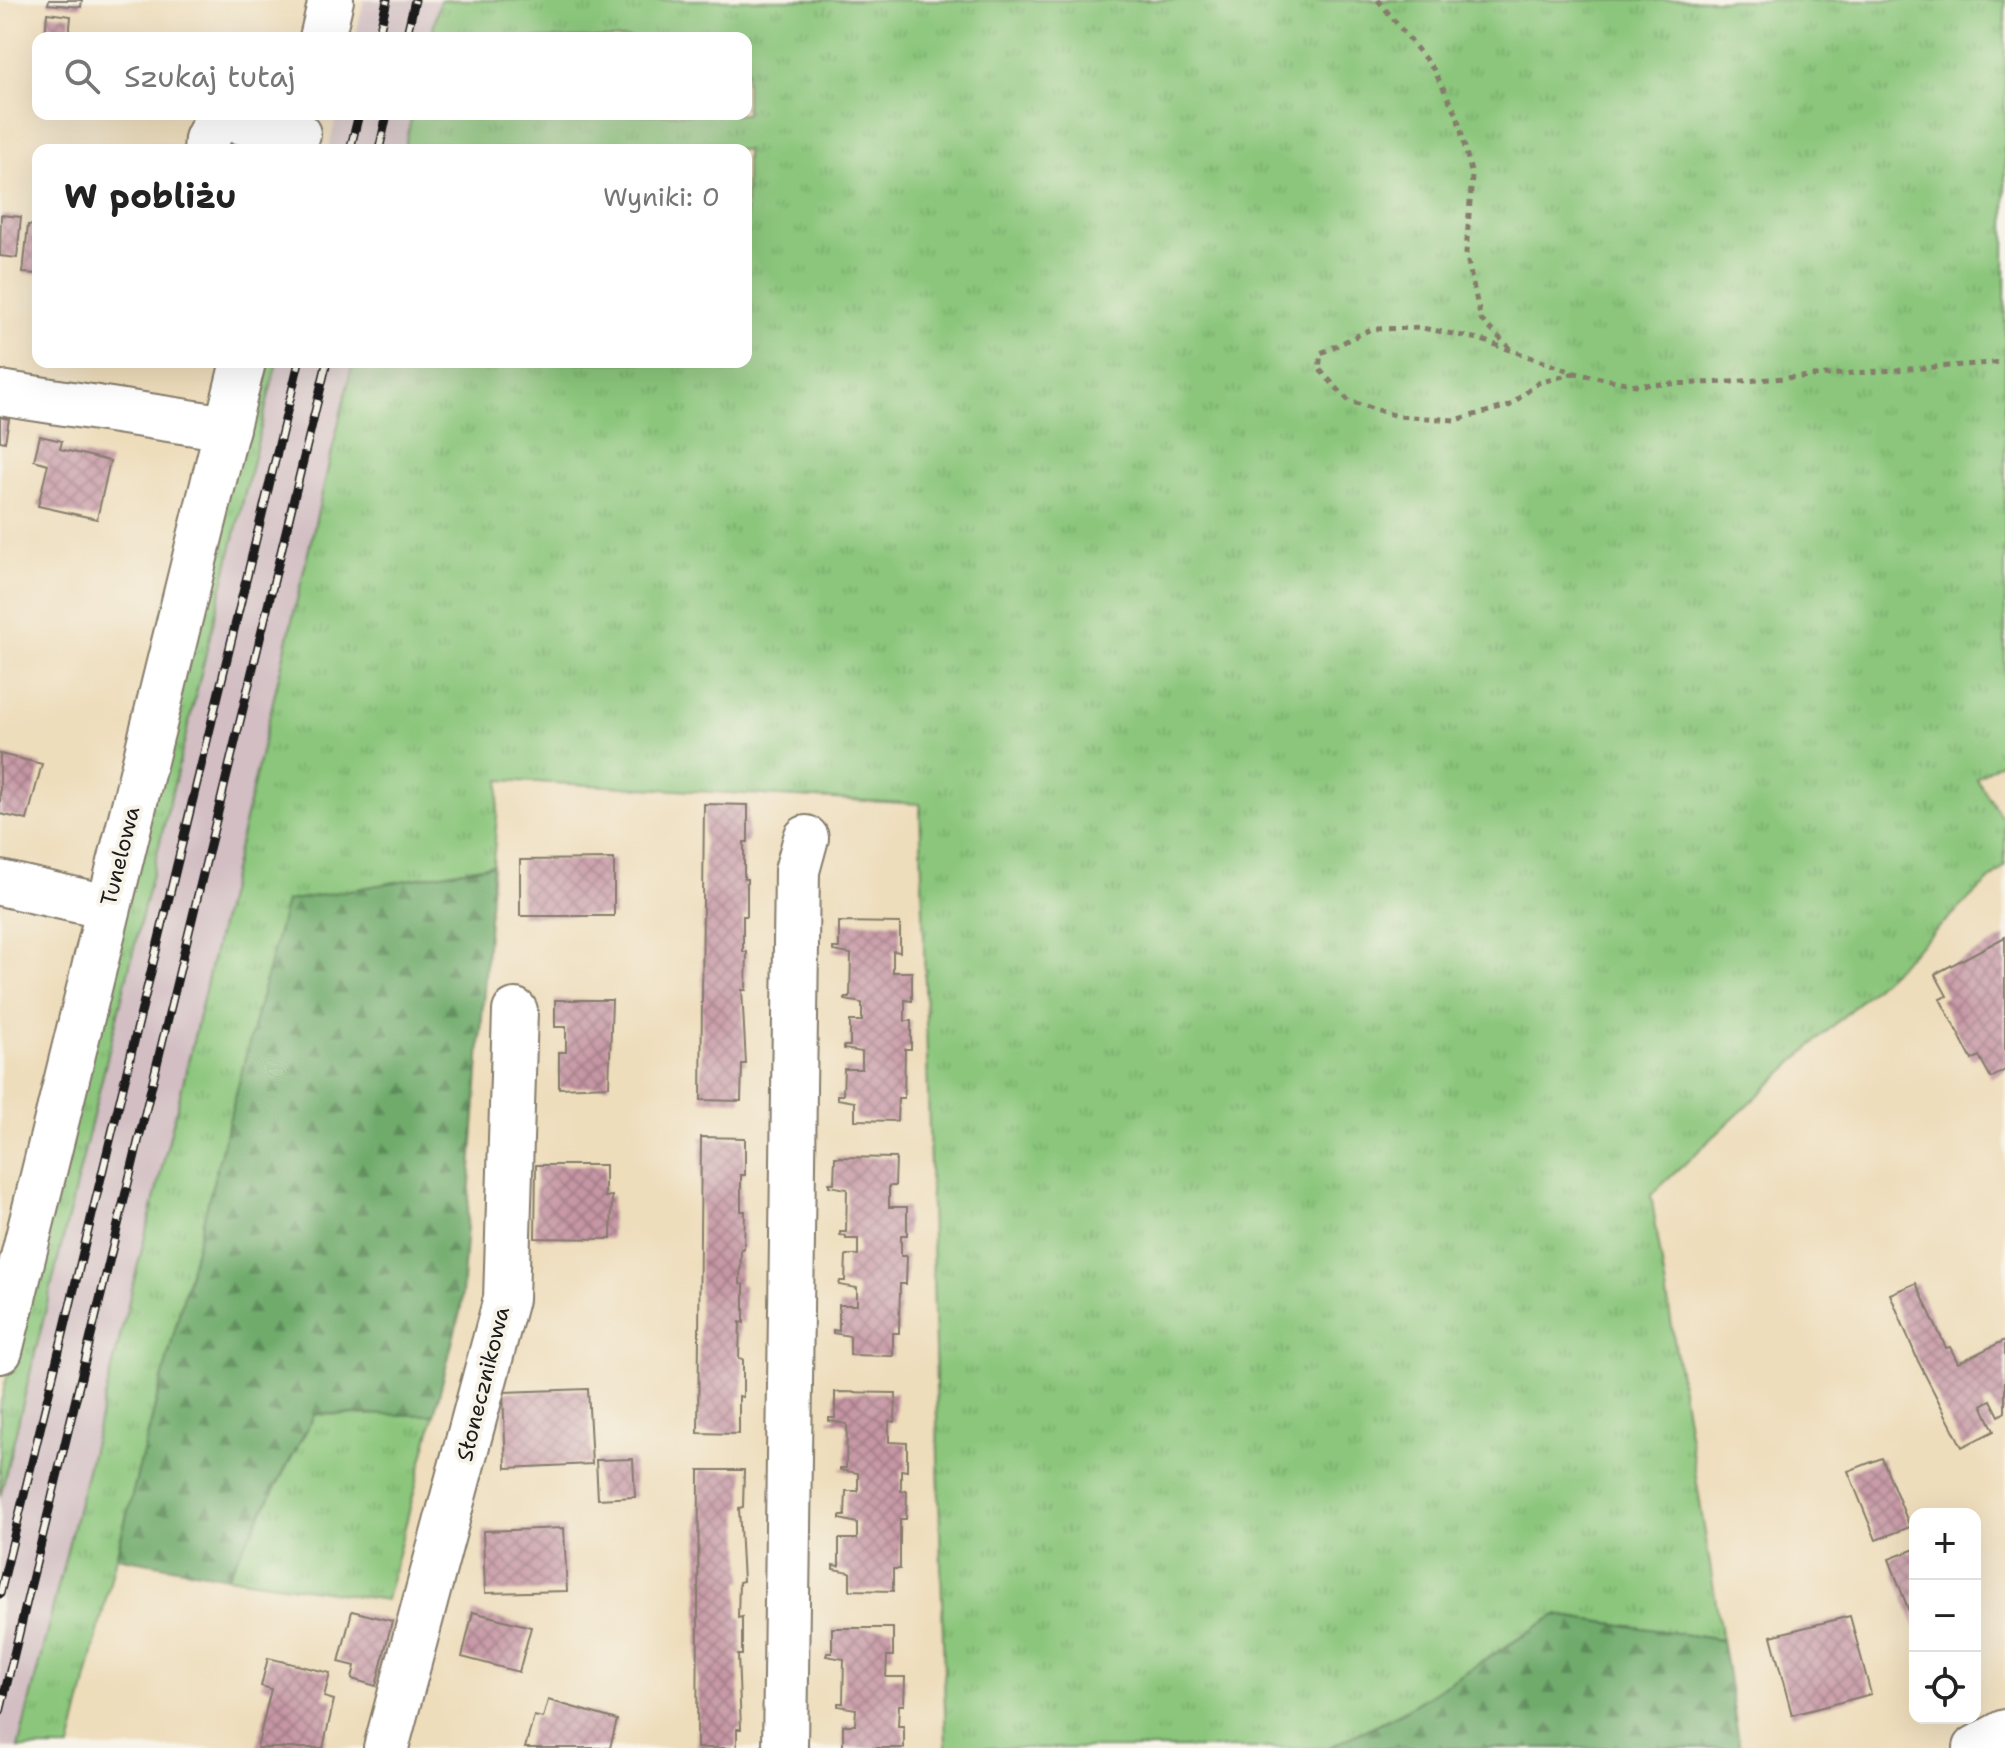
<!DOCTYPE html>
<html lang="pl">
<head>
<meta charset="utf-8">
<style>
	body { margin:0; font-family:"Shantell Sans",sans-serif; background:#f2f2f2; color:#222 }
	.controls { position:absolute; right:24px; bottom:24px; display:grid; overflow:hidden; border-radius:16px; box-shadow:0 8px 32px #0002 }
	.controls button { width:72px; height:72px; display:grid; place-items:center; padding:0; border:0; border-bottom:2px solid #e0e0e0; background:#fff; color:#222; font:40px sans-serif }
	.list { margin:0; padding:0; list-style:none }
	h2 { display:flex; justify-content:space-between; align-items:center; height:104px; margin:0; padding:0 32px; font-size:34px }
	h2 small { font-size:26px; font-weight:400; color:#767676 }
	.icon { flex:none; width:44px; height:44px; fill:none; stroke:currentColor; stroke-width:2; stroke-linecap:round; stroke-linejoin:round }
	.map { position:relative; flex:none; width:2005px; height:1748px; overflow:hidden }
	.search { position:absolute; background:#fff; box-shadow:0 8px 32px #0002; left:32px; top:32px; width:720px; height:88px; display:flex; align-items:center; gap:20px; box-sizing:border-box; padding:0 28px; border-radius:16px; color:#767676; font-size:30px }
	.panel { position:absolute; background:#fff; box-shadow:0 8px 32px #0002; left:32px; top:144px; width:720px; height:224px; border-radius:16px }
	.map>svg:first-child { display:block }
	.railway { fill:#d2bec3 }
	.grass { fill:url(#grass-tufts); stroke:#54714c; stroke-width:2 }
	.forest { fill:url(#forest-firs); stroke:#466444; stroke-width:2 }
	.building { fill:url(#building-cross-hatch) }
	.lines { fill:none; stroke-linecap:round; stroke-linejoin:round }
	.minor-casing { stroke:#857c6c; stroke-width:48 }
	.path { stroke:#857c6c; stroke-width:5; stroke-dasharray:6 6; stroke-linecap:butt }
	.minor { stroke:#fff; stroke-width:44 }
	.rail-casing { stroke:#1c1c1c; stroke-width:9 }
	.rail { stroke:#f7f3e8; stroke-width:6; stroke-dasharray:18; stroke-linecap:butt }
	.labels { text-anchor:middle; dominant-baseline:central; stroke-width:8; stroke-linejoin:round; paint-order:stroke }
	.street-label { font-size:22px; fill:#1c1c1c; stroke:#f7f3e8 }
</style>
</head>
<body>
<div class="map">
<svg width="2005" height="1748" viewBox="0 0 2005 1748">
	<defs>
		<pattern id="grass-tufts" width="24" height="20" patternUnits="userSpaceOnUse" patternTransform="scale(2)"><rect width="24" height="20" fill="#8bc67c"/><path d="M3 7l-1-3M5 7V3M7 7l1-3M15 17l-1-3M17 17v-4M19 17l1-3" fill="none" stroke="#77aa6b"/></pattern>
		<pattern id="forest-firs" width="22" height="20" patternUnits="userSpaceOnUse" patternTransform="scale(2)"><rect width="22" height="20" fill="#70ab6c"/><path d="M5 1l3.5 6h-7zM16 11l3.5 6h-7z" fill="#5b8a58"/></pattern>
		<pattern id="building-cross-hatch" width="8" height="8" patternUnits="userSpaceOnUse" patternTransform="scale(2)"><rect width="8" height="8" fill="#c696a4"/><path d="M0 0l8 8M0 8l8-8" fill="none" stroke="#a07a85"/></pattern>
	</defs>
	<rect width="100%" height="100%" fill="#f7f3e8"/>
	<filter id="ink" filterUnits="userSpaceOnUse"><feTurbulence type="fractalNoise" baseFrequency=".0125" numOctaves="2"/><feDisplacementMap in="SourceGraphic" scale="16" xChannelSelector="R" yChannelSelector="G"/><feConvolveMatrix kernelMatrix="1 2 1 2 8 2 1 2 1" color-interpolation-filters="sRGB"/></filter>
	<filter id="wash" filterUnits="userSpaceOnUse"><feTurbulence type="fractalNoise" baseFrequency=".006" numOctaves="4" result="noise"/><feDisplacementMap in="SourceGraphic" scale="32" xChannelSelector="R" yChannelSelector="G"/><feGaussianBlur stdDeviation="1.8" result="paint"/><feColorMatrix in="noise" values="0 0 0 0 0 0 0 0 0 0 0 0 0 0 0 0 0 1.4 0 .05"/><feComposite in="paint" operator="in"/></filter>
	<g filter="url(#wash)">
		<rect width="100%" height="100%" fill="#edb"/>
		<!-- railway -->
		<g class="railway">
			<polygon points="364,0 440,0 431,38 355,38"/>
			<polygon points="337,114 412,114 404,150 328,150"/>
			<polygon points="277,362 353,362 184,1079 18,1748 0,1748 0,1497"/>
		</g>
		<!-- grass -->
		<g class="grass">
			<polygon points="440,0 2005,0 2005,760 1976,778 2005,822 2005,866 1651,1195 1722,1640 1556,1615 1401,1713 1328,1748 946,1748 920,804 500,780 493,865 286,902 116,1557 70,1748 18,1748 184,1079 353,362 746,362 746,150 404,150 412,114 746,114 746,38 431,38"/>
			<polygon points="253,362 277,362 0,1497 0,1405"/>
			<polygon points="315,1414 434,1415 386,1600 227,1577"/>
		</g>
		<!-- forest -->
		<g class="forest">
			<polygon points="493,865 461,1308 434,1415 315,1414 227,1577 116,1557 286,901"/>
			<polygon points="1556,1615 1722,1640 1740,1748 1328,1748 1401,1713"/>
		</g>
		<g id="blocks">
			<!-- building -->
			<g class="building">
				<polygon points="49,0 82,0 81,7 48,4"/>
				<polygon points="47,13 71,16 69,38 45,38"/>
				<polygon points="1,215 21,217 17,258 0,256"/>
				<polygon points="28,225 38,226 38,274 23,273"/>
				<polygon points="0,417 9,419 5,442 0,441"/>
				<polygon points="40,436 62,441 60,449 110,461 97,519 38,506 48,464 34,460"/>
				<polygon points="0,754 42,764 27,820 0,814"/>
				<polygon points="704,804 748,805 748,842 744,842 744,879 747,879 747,916 743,916 743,952 747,952 746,990 742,990 746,1064 742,1064 741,1101 701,1100"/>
				<polygon points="614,859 614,916 520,916 520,860"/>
				<polygon points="839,922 900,923 900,952 893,951 893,972 912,972 912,1001 905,1000 905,1021 911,1021 911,1049 905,1049 904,1098 898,1098 897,1121 855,1120 855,1102 837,1099 837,1095 843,1095 844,1069 862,1069 862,1052 844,1049 844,1046 850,1046 850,1021 862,1021 862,1003 845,1000 845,998 850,998 851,954 833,951 833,948 839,948"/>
				<polygon points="2005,937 2005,1070 1991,1078 1979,1056 1972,1060 1940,999 1947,996 1935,974"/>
				<polygon points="555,1000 612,1000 609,1086 559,1088 559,1052 566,1052 566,1027 555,1027"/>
				<polygon points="701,1137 745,1138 745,1175 741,1175 741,1211 745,1211 744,1249 741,1249 740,1284 744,1285 744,1323 740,1322 739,1358 743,1359 743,1397 739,1396 739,1434 698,1433"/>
				<polygon points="835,1157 896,1158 895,1186 889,1186 889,1207 907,1207 907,1235 901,1235 901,1256 907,1256 906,1284 900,1284 899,1333 893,1333 893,1356 850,1355 850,1336 833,1333 833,1330 839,1331 839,1305 857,1305 857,1288 839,1285 840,1281 845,1281 846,1255 858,1255 858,1239 846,1239 846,1236 840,1235 840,1232 846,1232 847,1189 829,1186 829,1183 834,1183"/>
				<polygon points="536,1165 605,1165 605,1197 612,1196 611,1239 535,1238"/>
				<polygon points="1916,1283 1946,1348 1950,1347 1958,1363 2005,1340 2005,1412 1999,1416 1991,1400 1982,1405 1994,1431 1962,1447 1918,1361 1890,1294"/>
				<polygon points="588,1389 592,1464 506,1468 503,1392"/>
				<polygon points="835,1392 896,1393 895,1422 889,1421 889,1442 907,1443 907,1471 901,1470 901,1491 907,1491 906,1519 900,1519 900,1569 893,1569 893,1591 850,1590 850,1572 833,1569 833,1565 839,1566 839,1539 857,1539 857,1523 840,1519 840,1516 845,1516 846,1491 858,1491 858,1473 840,1470 840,1468 846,1468 847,1424 829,1421 829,1418 835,1418"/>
				<polygon points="1882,1458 1910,1527 1876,1540 1848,1471"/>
				<polygon points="633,1459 635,1497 598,1499 596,1460"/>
				<polygon points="699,1470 744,1470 743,1507 739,1508 743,1581 739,1582 738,1618 742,1617 742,1655 738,1655 741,1729 737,1729 737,1748 697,1748"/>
				<polygon points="564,1528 567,1591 485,1593 483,1531"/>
				<polygon points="1915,1549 1915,1627 1889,1559"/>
				<polygon points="352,1611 392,1621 376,1686 352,1679 355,1666 339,1662"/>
				<polygon points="473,1612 531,1627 519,1672 462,1657"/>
				<polygon points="1850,1616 1871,1694 1792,1715 1771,1636"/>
				<polygon points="832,1628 893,1628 893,1656 887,1656 886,1677 905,1677 904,1705 899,1705 898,1726 904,1726 904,1748 843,1748 843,1725 855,1725 856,1709 838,1706 838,1703 843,1703 844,1659 826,1656 827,1653 832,1653"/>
				<polygon points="268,1658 330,1673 324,1697 334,1700 323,1748 257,1748 271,1689 261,1686"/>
				<polygon points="548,1700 617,1720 610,1748 525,1748 534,1716 543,1718"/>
			</g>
		</g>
	</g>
	<g filter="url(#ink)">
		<use href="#blocks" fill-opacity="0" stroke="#857c6c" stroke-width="2"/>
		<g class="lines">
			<!-- minor casing -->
			<g class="minor-casing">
				<g id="minor">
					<polyline points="322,38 331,0"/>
					<polyline points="206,150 207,139 216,121 228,119 298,134"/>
					<polyline points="0,393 227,428"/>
					<polyline points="0,883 107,907"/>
					<polyline points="0,1351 243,362"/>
					<polyline points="386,1748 506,1299 515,1011"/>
					<polyline points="785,1748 797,871 806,838"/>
					<polyline points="1976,1748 2005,1732"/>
				</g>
			</g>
			<!-- path -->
			<g class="path">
				<polyline points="1378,0 1434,70 1457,115 1472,176 1466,253 1481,320 1510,348"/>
				<polyline points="1575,373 1538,383 1509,406 1455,420 1397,416 1349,401 1319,369 1321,353 1371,329 1422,328 1479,339 1575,373 1636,385 1730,382 2005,362"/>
			</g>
			<!-- minor -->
			<use href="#minor" class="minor"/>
			<!-- rail casing -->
			<g class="rail-casing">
				<g id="rail">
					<polyline points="378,38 387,0"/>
					<polyline points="406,38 415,0"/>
					<polyline points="350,150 359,114"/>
					<polyline points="379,150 387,114"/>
					<polyline points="0,1594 299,362"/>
					<polyline points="0,1712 327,362"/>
				</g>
			</g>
			<!-- rail -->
			<use href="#rail" class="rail"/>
		</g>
	</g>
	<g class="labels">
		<!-- street labels -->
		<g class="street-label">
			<text transform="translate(120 856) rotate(-76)">Tunelowa</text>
			<text transform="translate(483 1384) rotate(-76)">Słonecznikowa</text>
		</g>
	</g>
</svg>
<div class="controls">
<button>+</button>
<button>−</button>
<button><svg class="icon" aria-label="locate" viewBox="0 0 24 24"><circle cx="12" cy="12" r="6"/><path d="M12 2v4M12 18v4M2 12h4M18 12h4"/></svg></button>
</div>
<div class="search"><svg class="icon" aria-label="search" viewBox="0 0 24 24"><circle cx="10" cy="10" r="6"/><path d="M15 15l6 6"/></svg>Szukaj tutaj</div>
<section class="panel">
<h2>W pobliżu<small>Wyniki: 0</small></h2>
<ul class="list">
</ul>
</section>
</div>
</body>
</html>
